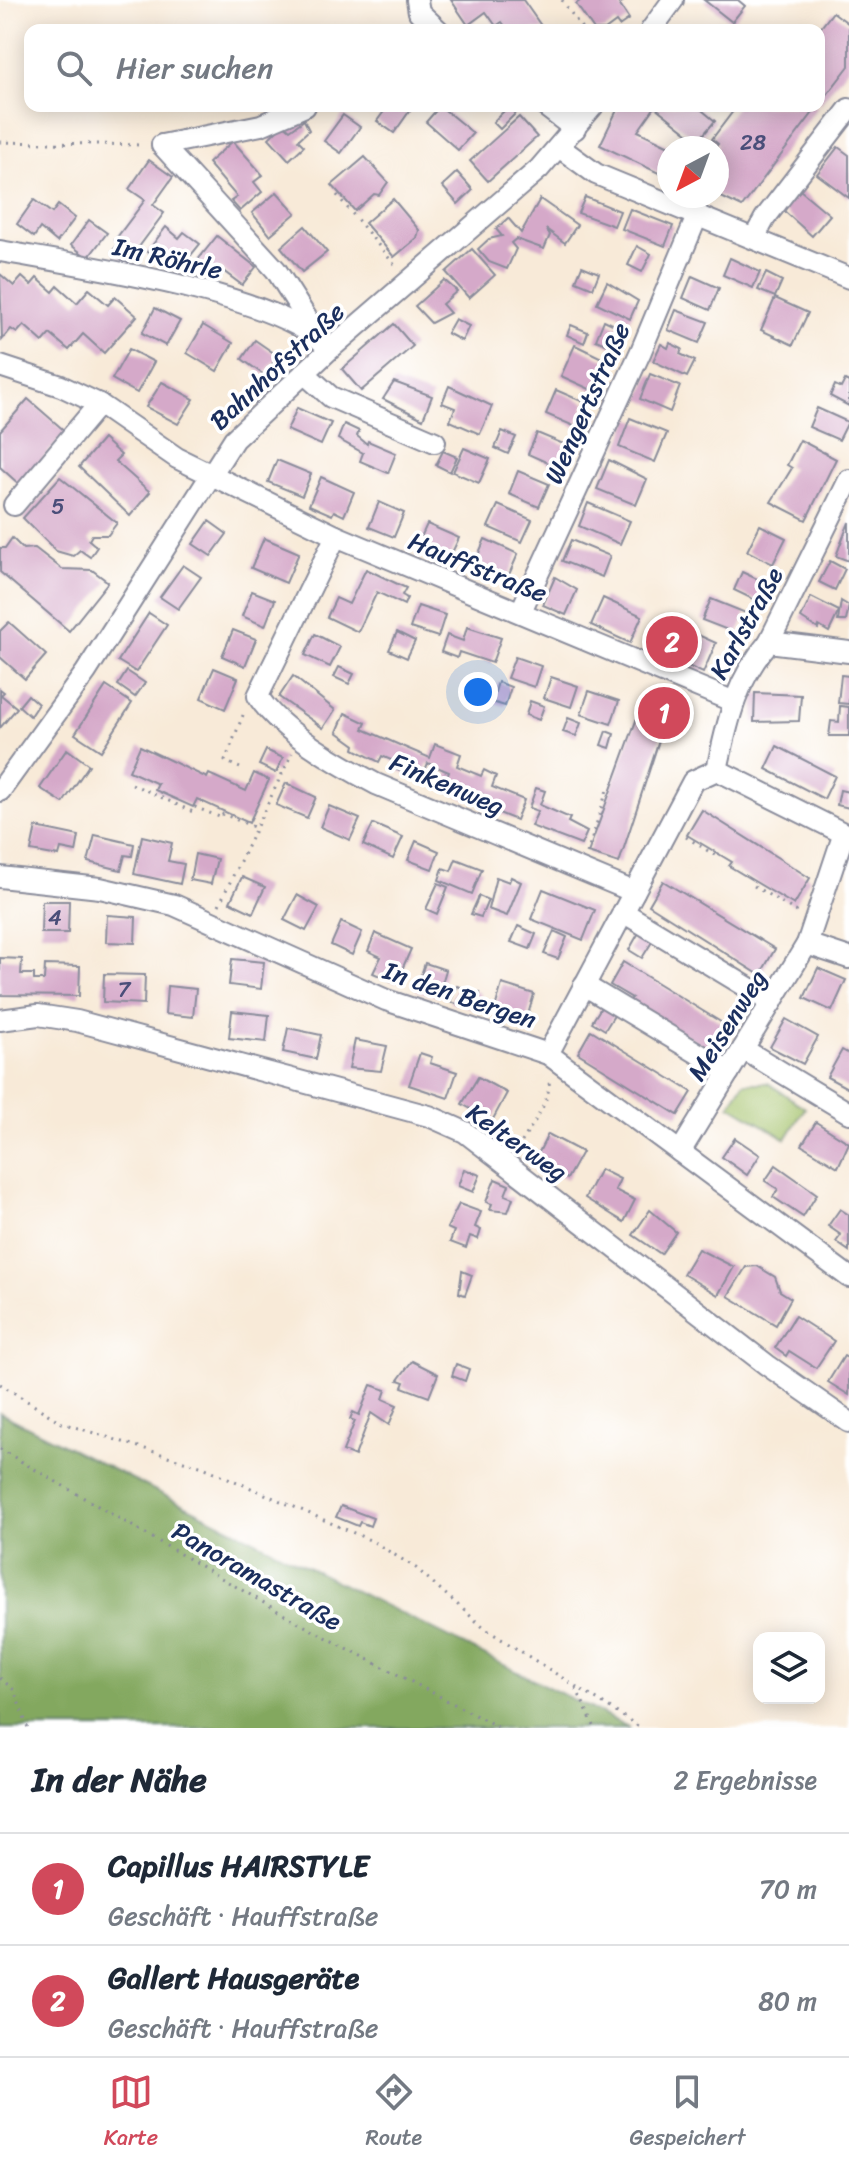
<!DOCTYPE html>
<html lang="de">
<head>
<meta charset="utf-8">
<style>
	body { margin:0; font-family:Sriracha,sans-serif; background:#f6f6f7; color:#1f2937 }
	.controls { position:absolute; right:24px; bottom:24px; display:grid; overflow:hidden; border-radius:16px; box-shadow:0 4px 20px #0003 }
	.controls button { width:72px; height:72px; display:grid; place-items:center; padding:0; border:0; border-bottom:2px solid #e0e1e3; background:#fff; color:#1f2937; font:40px sans-serif }
	.compass { position:absolute; left:657px; top:136px; width:72px; height:72px; border-radius:50%; background:#fff; box-shadow:0 4px 20px #0003; rotate:221deg }
	.you { position:absolute; left:478px; top:692px; width:28px; height:28px; margin:-20px; border:6px solid #fff; border-radius:50%; background:#1a73e8; box-shadow:0 0 0 12px #1a73e833 }
	.badge { display:grid; place-items:center; width:52px; height:52px; border-radius:50%; background:#d1495b; color:#fff; font-size:26px; font-weight:700 }
	.pin { position:absolute; translate:-50% -50%; border:4px solid #fff; box-shadow:0 2px 8px #0006 }
	.list { margin:0; padding:0; list-style:none }
	h2 { display:flex; justify-content:space-between; align-items:center; height:104px; margin:0; padding:0 32px; font-size:34px }
	h2 small { font-size:26px; font-weight:400; color:#747a83 }
	.list li { display:grid; grid-template-columns:52px 1fr auto; gap:24px; align-items:center; box-sizing:border-box; height:112px; padding:0 32px; border-top:2px solid #e0e1e3 }
	.list b { display:block; font-size:30px; white-space:nowrap }
	.list p { margin:0; font-size:26px; white-space:nowrap; color:#747a83 }
	.list em { font-size:26px; font-style:normal; color:#747a83 }
	.icon { flex:none; width:44px; height:44px; fill:none; stroke:currentColor; stroke-width:2; stroke-linecap:round; stroke-linejoin:round }
	.map { position:relative; flex:none; width:849px; height:1728px; overflow:hidden }
	.search { position:absolute; background:#fff; box-shadow:0 4px 20px #0003; left:24px; right:24px; top:24px; height:88px; display:flex; align-items:center; gap:20px; box-sizing:border-box; padding:0 28px; border-radius:16px; color:#747a83; font-size:30px }
	.sheet { height:328px; background:#fff }
	nav { display:flex; justify-content:space-around; align-items:center; box-sizing:border-box; height:112px; border-top:2px solid #e0e1e3; background:#fff; font-size:22px; color:#747a83 }
	nav a { display:grid; justify-items:center; gap:4px }
	nav .on { color:#d1495b }
	.map>svg:first-child { display:block }
	.green { fill:#a4c26a; stroke:#607864; stroke-width:2 }
	.forest { fill:#83a85e; stroke:#4f6c5e; stroke-width:2 }
	.building { fill:#d5a9c9 }
	.lines { fill:none; stroke-linecap:round; stroke-linejoin:round }
	.minor-casing { stroke:#8a8c9b; stroke-width:24 }
	.path { stroke:#8a8c9b; stroke-width:3; stroke-dasharray:2 6; stroke-linecap:butt }
	.minor { stroke:#fff; stroke-width:20 }
	.labels { text-anchor:middle; dominant-baseline:central; stroke-width:7; stroke-linejoin:round; paint-order:stroke }
	.number-label { font-size:22px; fill:#4a4e79 }
	.street-label { font-size:26px; fill:#1b2f5e; stroke:#fff }
</style>
</head>
<body>
<div class="map">
<svg width="849" height="1728" viewBox="0 0 849 1728">
	<rect width="100%" height="100%" fill="#fff"/>
	<filter id="ink" filterUnits="userSpaceOnUse"><feTurbulence type="fractalNoise" baseFrequency=".0125" numOctaves="2"/><feDisplacementMap in="SourceGraphic" scale="16" xChannelSelector="R" yChannelSelector="G"/><feConvolveMatrix kernelMatrix="1 2 1 2 8 2 1 2 1" color-interpolation-filters="sRGB"/></filter>
	<filter id="wash" filterUnits="userSpaceOnUse"><feTurbulence type="fractalNoise" baseFrequency=".006" numOctaves="4" result="noise"/><feDisplacementMap in="SourceGraphic" scale="32" xChannelSelector="R" yChannelSelector="G"/><feGaussianBlur stdDeviation="1.8" result="paint"/><feColorMatrix in="noise" values="0 0 0 0 0 0 0 0 0 0 0 0 0 0 0 0 0 1.4 0 .05"/><feComposite in="paint" operator="in"/></filter>
	<g filter="url(#wash)">
		<rect width="100%" height="100%" fill="#f8ead8"/>
		<!-- green -->
		<polygon class="green" points="744,1083 768,1083 805,1108 786,1139 730,1105"/>
		<!-- forest -->
		<polygon class="forest" points="0,1413 630,1728 0,1728"/>
		<g id="blocks">
			<!-- building -->
			<g class="building">
				<polygon points="451,0 523,0 544,30 508,30 502,22 496,26 486,12 468,25"/>
				<polygon points="581,0 626,0 619,4 629,19 619,26 616,22 605,30 594,30 576,4"/>
				<polygon points="704,0 738,0 745,6 732,22"/>
				<polygon points="833,12 849,24 849,66 819,105 819,30"/>
				<polygon points="388,106 413,106 394,133 377,121"/>
				<polygon points="440,106 473,133 458,150 426,122"/>
				<polygon points="509,106 516,113 500,129 493,122"/>
				<polygon points="619,106 697,106 715,121 698,141 655,107 638,131 669,146 669,178 600,145"/>
				<polygon points="737,106 818,106 742,207 717,195 715,148 718,144 712,139"/>
				<polygon points="343,115 360,127 341,153 324,141"/>
				<polygon points="519,117 537,137 488,181 470,161"/>
				<polygon points="304,120 309,130 298,140 304,146 289,160 269,138 283,124 290,130"/>
				<polygon points="233,141 263,175 254,182 262,192 240,211 231,201 237,197 208,163"/>
				<polygon points="838,147 849,155 849,198 817,174"/>
				<polygon points="365,157 388,182 379,195 374,194 355,211 332,185"/>
				<polygon points="149,160 173,177 153,205 164,213 127,263 112,252 119,242 115,240 145,200 129,189"/>
				<polygon points="457,172 473,190 458,204 442,186"/>
				<polygon points="800,190 830,215 812,236 783,210"/>
				<polygon points="277,192 296,213 270,235 252,213"/>
				<polygon points="585,197 620,211 614,226 578,213"/>
				<polygon points="393,199 419,230 417,238 394,257 365,223"/>
				<polygon points="540,199 577,225 565,243 546,229 550,235 544,249 516,239 511,243 516,249 507,269 489,262 478,249 489,239 502,236 496,229 508,218 521,233"/>
				<polygon points="34,200 52,213 58,205 75,218 57,242 40,228 34,237 17,224"/>
				<polygon points="630,209 673,226 665,246 622,229"/>
				<polygon points="89,220 107,233 88,258 71,245"/>
				<polygon points="305,226 327,252 302,272 281,247"/>
				<polygon points="166,227 179,238 184,232 200,244 179,270 164,258 160,262 147,252"/>
				<polygon points="217,236 256,267 242,285 219,268 214,275 197,261"/>
				<polygon points="637,246 651,254 642,272 628,265"/>
				<polygon points="472,249 495,275 469,298 446,272"/>
				<polygon points="730,258 760,272 753,288 723,275"/>
				<polygon points="582,266 599,273 593,288 576,281"/>
				<polygon points="766,273 782,281 775,297 758,290"/>
				<polygon points="0,274 14,286 22,277 31,285 37,278 53,292 58,286 77,303 89,289 108,305 115,297 137,316 104,353 83,334 69,350 50,334 43,342 24,325 17,333 11,329 2,340"/>
				<polygon points="692,276 719,288 710,310 683,298"/>
				<polygon points="444,280 457,291 442,304 450,313 431,323 415,306"/>
				<polygon points="607,282 638,301 630,319 597,303"/>
				<polygon points="775,298 808,313 793,345 761,330"/>
				<polygon points="155,308 180,321 166,346 142,333"/>
				<polygon points="676,310 708,322 699,343 668,330"/>
				<polygon points="455,319 469,326 462,341 447,333"/>
				<polygon points="604,320 625,330 617,349 596,340"/>
				<polygon points="394,324 413,346 361,391 342,369"/>
				<polygon points="203,325 233,343 217,371 187,353"/>
				<polygon points="571,325 588,332 584,343 567,335"/>
				<polygon points="255,340 278,356 264,375 242,359"/>
				<polygon points="670,343 682,349 680,354 695,361 687,377 653,361 661,344 668,348"/>
				<polygon points="575,345 610,362 596,392 561,376"/>
				<polygon points="129,349 154,362 137,393 112,379"/>
				<polygon points="650,374 680,386 670,412 640,399"/>
				<polygon points="845,380 849,382 849,406 830,396 835,385 841,388"/>
				<polygon points="162,382 194,399 178,424 146,407"/>
				<polygon points="394,382 432,396 423,419 383,399"/>
				<polygon points="449,386 492,406 480,434 450,421 455,408 442,403"/>
				<polygon points="556,390 586,403 576,427 546,414"/>
				<polygon points="28,399 66,432 20,485 0,467 0,431"/>
				<polygon points="297,408 331,423 321,445 287,430"/>
				<polygon points="817,408 848,422 839,440 809,427"/>
				<polygon points="630,418 667,433 655,462 619,447"/>
				<polygon points="344,424 359,431 357,436 367,444 368,441 396,453 388,473 360,461 363,453 338,439"/>
				<polygon points="502,431 516,437 508,454 495,448"/>
				<polygon points="537,433 566,445 557,467 528,454"/>
				<polygon points="103,439 121,455 115,461 150,492 130,516 79,467"/>
				<polygon points="800,440 836,459 806,520 771,502 792,468 787,465"/>
				<polygon points="464,448 490,459 479,483 453,472"/>
				<polygon points="443,451 457,457 450,472 436,465"/>
				<polygon points="277,460 311,474 302,496 268,482"/>
				<polygon points="609,460 647,479 636,505 597,489"/>
				<polygon points="518,471 549,484 539,507 509,494"/>
				<polygon points="60,477 117,523 108,535 92,535 89,540 97,547 90,557 80,550 73,556 56,551 23,518"/>
				<polygon points="321,477 354,492 344,516 334,511 332,515 309,505"/>
				<polygon points="379,502 404,513 394,537 369,527"/>
				<polygon points="588,503 630,521 620,544 579,526"/>
				<polygon points="498,505 532,520 522,542 488,527"/>
				<polygon points="209,521 227,534 211,556 193,544"/>
				<polygon points="849,522 849,561 836,556"/>
				<polygon points="427,524 459,538 448,561 417,546"/>
				<polygon points="760,525 786,538 773,564 747,551"/>
				<polygon points="12,538 23,549 35,548 62,569 92,570 108,582 69,631 0,572 0,548 5,548"/>
				<polygon points="264,538 299,553 286,583 251,568"/>
				<polygon points="485,539 518,554 508,577 475,562"/>
				<polygon points="571,540 610,556 602,577 562,561"/>
				<polygon points="830,561 845,569 835,590 819,582"/>
				<polygon points="183,565 201,577 178,609 160,597"/>
				<polygon points="366,569 406,588 402,595 407,598 404,605 377,592 358,632 327,617 336,598 349,604"/>
				<polygon points="742,572 772,586 763,604 734,590"/>
				<polygon points="555,577 577,590 566,615 543,605"/>
				<polygon points="252,591 275,600 265,626 242,616"/>
				<polygon points="811,597 839,611 829,632 819,626 818,629 801,618"/>
				<polygon points="603,598 642,616 630,643 591,625"/>
				<polygon points="711,599 746,613 738,634 702,620"/>
				<polygon points="841,601 849,606 846,621 838,621"/>
				<polygon points="418,606 445,615 438,637 410,628"/>
				<polygon points="149,613 167,625 136,672 118,661"/>
				<polygon points="665,620 716,643 703,673 651,649"/>
				<polygon points="9,622 46,655 25,679 0,657 0,631"/>
				<polygon points="467,627 501,638 492,663 459,652 457,658 441,652 447,635 463,641"/>
				<polygon points="233,630 256,639 245,666 222,656"/>
				<polygon points="397,632 415,641 407,658 389,650"/>
				<polygon points="315,634 340,647 330,667 305,655"/>
				<polygon points="515,657 541,666 534,687 507,678"/>
				<polygon points="339,667 354,674 349,684 334,677"/>
				<polygon points="214,668 238,678 225,709 201,698"/>
				<polygon points="127,671 145,683 135,697 118,685"/>
				<polygon points="841,675 849,676 849,704 838,703"/>
				<polygon points="293,676 335,710 323,728 279,697"/>
				<polygon points="551,677 578,686 571,707 544,698"/>
				<polygon points="498,682 511,687 505,706 492,702"/>
				<polygon points="106,686 132,703 101,751 75,734"/>
				<polygon points="0,689 4,692 1,695 17,708 0,728"/>
				<polygon points="589,691 619,701 611,724 581,714"/>
				<polygon points="755,693 801,695 799,721 754,722"/>
				<polygon points="28,695 38,704 30,716 19,706"/>
				<polygon points="530,701 544,706 539,720 526,715"/>
				<polygon points="840,706 849,707 849,736 829,736 831,721 839,722"/>
				<polygon points="641,707 667,716 619,863 588,853"/>
				<polygon points="345,713 366,723 363,729 404,747 430,758 435,744 461,754 457,766 481,776 484,770 496,776 492,787 524,800 516,820 484,807 488,797 475,791 470,801 442,789 449,772 444,770 428,763 421,780 395,769 398,763 382,756 379,762 354,749 355,745 337,732"/>
				<polygon points="568,718 581,723 576,736 563,732"/>
				<polygon points="606,731 614,734 610,748 601,745"/>
				<polygon points="140,746 207,778 209,774 246,791 254,773 269,780 249,823 197,799 193,807 155,790 158,784 129,771"/>
				<polygon points="777,746 835,776 824,799 766,769"/>
				<polygon points="67,749 89,765 63,803 40,788"/>
				<polygon points="266,750 283,758 276,773 259,765"/>
				<polygon points="286,783 316,797 307,818 276,805"/>
				<polygon points="536,788 545,791 540,805 570,818 568,822 587,832 581,845 531,826 538,811 529,808"/>
				<polygon points="840,790 849,792 849,808 837,805"/>
				<polygon points="329,806 360,819 350,840 320,827"/>
				<polygon points="702,810 810,878 794,905 729,866 732,862 687,835"/>
				<polygon points="373,824 403,837 393,859 363,845"/>
				<polygon points="36,827 79,836 76,852 61,849 59,856 31,851"/>
				<polygon points="95,835 134,844 132,856 125,855 121,870 88,862"/>
				<polygon points="142,836 172,843 168,861 184,864 180,884 134,874"/>
				<polygon points="416,841 439,851 432,869 408,860"/>
				<polygon points="195,854 217,859 211,884 190,880"/>
				<polygon points="456,859 482,869 472,894 439,880 443,868 451,871"/>
				<polygon points="242,877 265,887 253,913 230,902"/>
				<polygon points="496,877 509,882 511,877 521,882 507,916 488,909"/>
				<polygon points="663,881 775,949 760,975 649,905"/>
				<polygon points="438,883 448,887 437,914 426,909"/>
				<polygon points="543,889 595,910 583,940 531,919"/>
				<polygon points="297,895 319,907 306,931 284,920"/>
				<polygon points="479,896 488,900 481,917 471,914"/>
				<polygon points="42,901 69,901 68,933 41,933"/>
				<polygon points="107,915 136,917 135,943 106,942"/>
				<polygon points="341,922 362,932 352,955 331,945"/>
				<polygon points="518,926 536,934 530,949 511,942"/>
				<polygon points="641,929 655,937 642,958 629,950"/>
				<polygon points="554,931 567,937 558,959 544,954"/>
				<polygon points="375,933 411,949 396,983 373,973 381,957 368,951"/>
				<polygon points="0,958 22,959 21,974 34,974 34,980 44,980 45,965 80,966 79,996 0,995"/>
				<polygon points="232,959 264,962 261,989 229,985"/>
				<polygon points="623,962 724,1024 709,1049 629,1001 632,998 610,985"/>
				<polygon points="425,963 446,970 438,997 416,990"/>
				<polygon points="818,968 846,980 832,1011 804,998"/>
				<polygon points="104,974 145,975 144,1004 103,1002"/>
				<polygon points="502,984 534,994 527,1018 495,1008"/>
				<polygon points="167,986 196,989 193,1017 165,1014"/>
				<polygon points="457,986 480,993 475,1009 450,1002"/>
				<polygon points="605,1001 618,1009 605,1030 592,1022"/>
				<polygon points="232,1011 269,1015 266,1042 229,1038"/>
				<polygon points="786,1019 818,1037 803,1064 770,1047"/>
				<polygon points="288,1028 321,1035 316,1059 283,1052"/>
				<polygon points="591,1030 692,1092 678,1115 578,1053"/>
				<polygon points="355,1040 387,1046 381,1071 349,1068"/>
				<polygon points="842,1050 849,1054 849,1089 827,1077"/>
				<polygon points="420,1053 432,1057 430,1063 457,1072 448,1098 409,1085"/>
				<polygon points="478,1077 507,1093 492,1121 462,1104"/>
				<polygon points="816,1122 849,1143 838,1167 802,1145"/>
				<polygon points="548,1134 582,1152 567,1179 534,1162"/>
				<polygon points="735,1138 760,1155 747,1175 722,1157"/>
				<polygon points="776,1165 817,1194 803,1217 773,1197 778,1189 765,1181"/>
				<polygon points="464,1169 480,1175 473,1192 458,1186"/>
				<polygon points="600,1169 620,1179 615,1190 635,1200 624,1222 585,1198"/>
				<polygon points="495,1179 509,1185 505,1195 513,1198 508,1212 490,1210 492,1204 486,1202"/>
				<polygon points="459,1204 481,1212 475,1227 481,1230 478,1239 470,1236 466,1248 450,1242 454,1231 447,1228"/>
				<polygon points="840,1209 849,1215 849,1251 836,1242 841,1235 828,1226"/>
				<polygon points="650,1210 676,1232 661,1254 633,1235"/>
				<polygon points="698,1249 734,1267 718,1295 683,1274"/>
				<polygon points="757,1266 775,1277 780,1291 791,1298 776,1325 728,1296 746,1267"/>
				<polygon points="462,1271 472,1275 465,1295 459,1293"/>
				<polygon points="795,1316 834,1341 816,1368 789,1351 786,1356 775,1348"/>
				<polygon points="844,1356 849,1359 849,1395 828,1382"/>
				<polygon points="412,1361 438,1374 429,1397 402,1387 404,1382 398,1380"/>
				<polygon points="456,1364 469,1369 465,1381 452,1376"/>
				<polygon points="371,1385 386,1390 383,1399 397,1405 389,1425 371,1413 355,1456 343,1451 355,1421 350,1419 353,1412 359,1415"/>
				<polygon points="341,1506 373,1518 370,1526 360,1522 358,1526 336,1517"/>
			</g>
		</g>
	</g>
	<g filter="url(#ink)">
		<use href="#blocks" fill-opacity="0" stroke="#8a8c9b" stroke-width="2"/>
		<g class="lines">
			<!-- minor casing -->
			<g class="minor-casing">
				<g id="minor">
					<polyline points="417,0 419,12 438,30"/>
					<polyline points="651,30 673,0"/>
					<polyline points="545,106 575,129"/>
					<polyline points="162,145 276,270 316,333"/>
					<polyline points="162,145 261,125 305,106"/>
					<polyline points="559,147 596,174 849,278"/>
					<polyline points="754,238 765,218 849,109"/>
					<path d="M0 251C77 265 280 293 330 349"/>
					<polyline points="0,366 61,386 99,404 177,458 336,536 732,701"/>
					<polyline points="304,373 331,397 435,442"/>
					<polyline points="14,505 99,404"/>
					<path d="M336 536 258 696C278 730 340 765 376 784L634 892"/>
					<polyline points="521,611 641,351 698,214"/>
					<polyline points="769,642 849,652"/>
					<polyline points="717,770 849,836"/>
					<polyline points="0,791 86,672 234,439 330,349 539,169 593,106"/>
					<polyline points="0,877 100,888 174,905 386,1000 548,1054 849,1277"/>
					<polyline points="623,912 772,1002"/>
					<polyline points="807,944 849,958"/>
					<polyline points="584,985 729,1072"/>
					<polyline points="0,1020 38,1015 77,1021 429,1116 465,1132 767,1365 849,1422"/>
					<polyline points="743,1049 849,1113"/>
					<path d="M548 1054 693 781 717 770C728 720 735 682 769 642L849 480"/>
					<polyline points="680,1152 807,944 843,836"/>
				</g>
			</g>
			<!-- path -->
			<g class="path">
				<polyline points="562,0 583,30"/>
				<polyline points="0,142 143,145"/>
				<polyline points="337,195 398,269"/>
				<polyline points="240,768 225,761 245,710"/>
				<polyline points="132,784 193,812 195,807 222,818 223,814 256,828"/>
				<polyline points="686,837 716,856"/>
				<polyline points="587,854 607,790"/>
				<polyline points="754,886 797,912"/>
				<polyline points="219,905 292,753"/>
				<path d="M518 1149C529 1127 552 1103 549 1077"/>
				<polyline points="0,1384 62,1423 203,1467 372,1541 416,1568 484,1628 641,1728"/>
				<polyline points="0,1449 295,1621 500,1728"/>
				<polyline points="0,1678 14,1690 28,1728"/>
				<polyline points="576,1688 595,1728"/>
			</g>
			<!-- minor -->
			<use href="#minor" class="minor"/>
		</g>
	</g>
	<g class="labels">
		<!-- number labels -->
		<g class="number-label">
			<text x="753" y="142">28</text>
			<text x="58" y="506">5</text>
			<text x="55" y="917">4</text>
			<text x="124" y="989">7</text>
		</g>
		<!-- street labels -->
		<g class="street-label">
			<text transform="translate(168 258) rotate(13)">Im Röhrle</text>
			<text transform="translate(277 366) rotate(-43)">Bahnhofstraße</text>
			<text transform="translate(587 403) rotate(-66)">Wengertstraße</text>
			<text transform="translate(478 567) rotate(22)">Hauffstraße</text>
			<text transform="translate(746 623) rotate(-61)">Karlstraße</text>
			<text transform="translate(447 784) rotate(23)">Finkenweg</text>
			<text transform="translate(460 995) rotate(19)">In den Bergen</text>
			<text transform="translate(727 1025) rotate(-58)">Meisenweg</text>
			<text transform="translate(517 1142) rotate(35)">Kelterweg</text>
			<text transform="translate(257 1576) rotate(30)">Panoramastraße</text>
		</g>
	</g>
</svg>
<div class="controls">
<button><svg class="icon" aria-label="layers" viewBox="0 0 24 24"><path d="M12 4l9 5-9 5-9-5zM3 14l9 5 9-5"/></svg></button>
</div>
<svg class="compass" viewBox="-18 -18 36 36"><path d="M0-13l5 13h-10z" fill="#e53935"/><path d="M0 13l5-13h-10z" fill="#747a83"/></svg>
<div class="you"></div>
<div class="pin badge" style="left:664px;top:713px">1</div>
<div class="pin badge" style="left:672px;top:642px">2</div>
<div class="search"><svg class="icon" aria-label="search" viewBox="0 0 24 24"><circle cx="10" cy="10" r="6"/><path d="M15 15l6 6"/></svg>Hier suchen</div>
</div>
<section class="sheet">
<h2>In der Nähe<small>2 Ergebnisse</small></h2>
<ul class="list">
<li><span class="badge">1</span><div><b>Capillus HAIRSTYLE</b><p>Geschäft · Hauffstraße</p></div><em>70 m</em></li>
<li><span class="badge">2</span><div><b>Gallert Hausgeräte</b><p>Geschäft · Hauffstraße</p></div><em>80 m</em></li>
</ul>
</section>
<nav>
<a class="on"><svg class="icon" aria-label="map" viewBox="0 0 24 24"><path d="M3 6l6-2 6 2 6-2v14l-6 2-6-2-6 2zM9 4v14M15 6v14"/></svg>Karte</a>
<a><svg class="icon" aria-label="directions" viewBox="0 0 24 24"><path d="M12 3l9 9-9 9-9-9zM9 14v-3h6M13 9l2 2-2 2"/></svg>Route</a>
<a><svg class="icon" aria-label="saved" viewBox="0 0 24 24"><path d="M7 4h10v16l-5-4-5 4z"/></svg>Gespeichert</a>
</nav>
</body>
</html>
